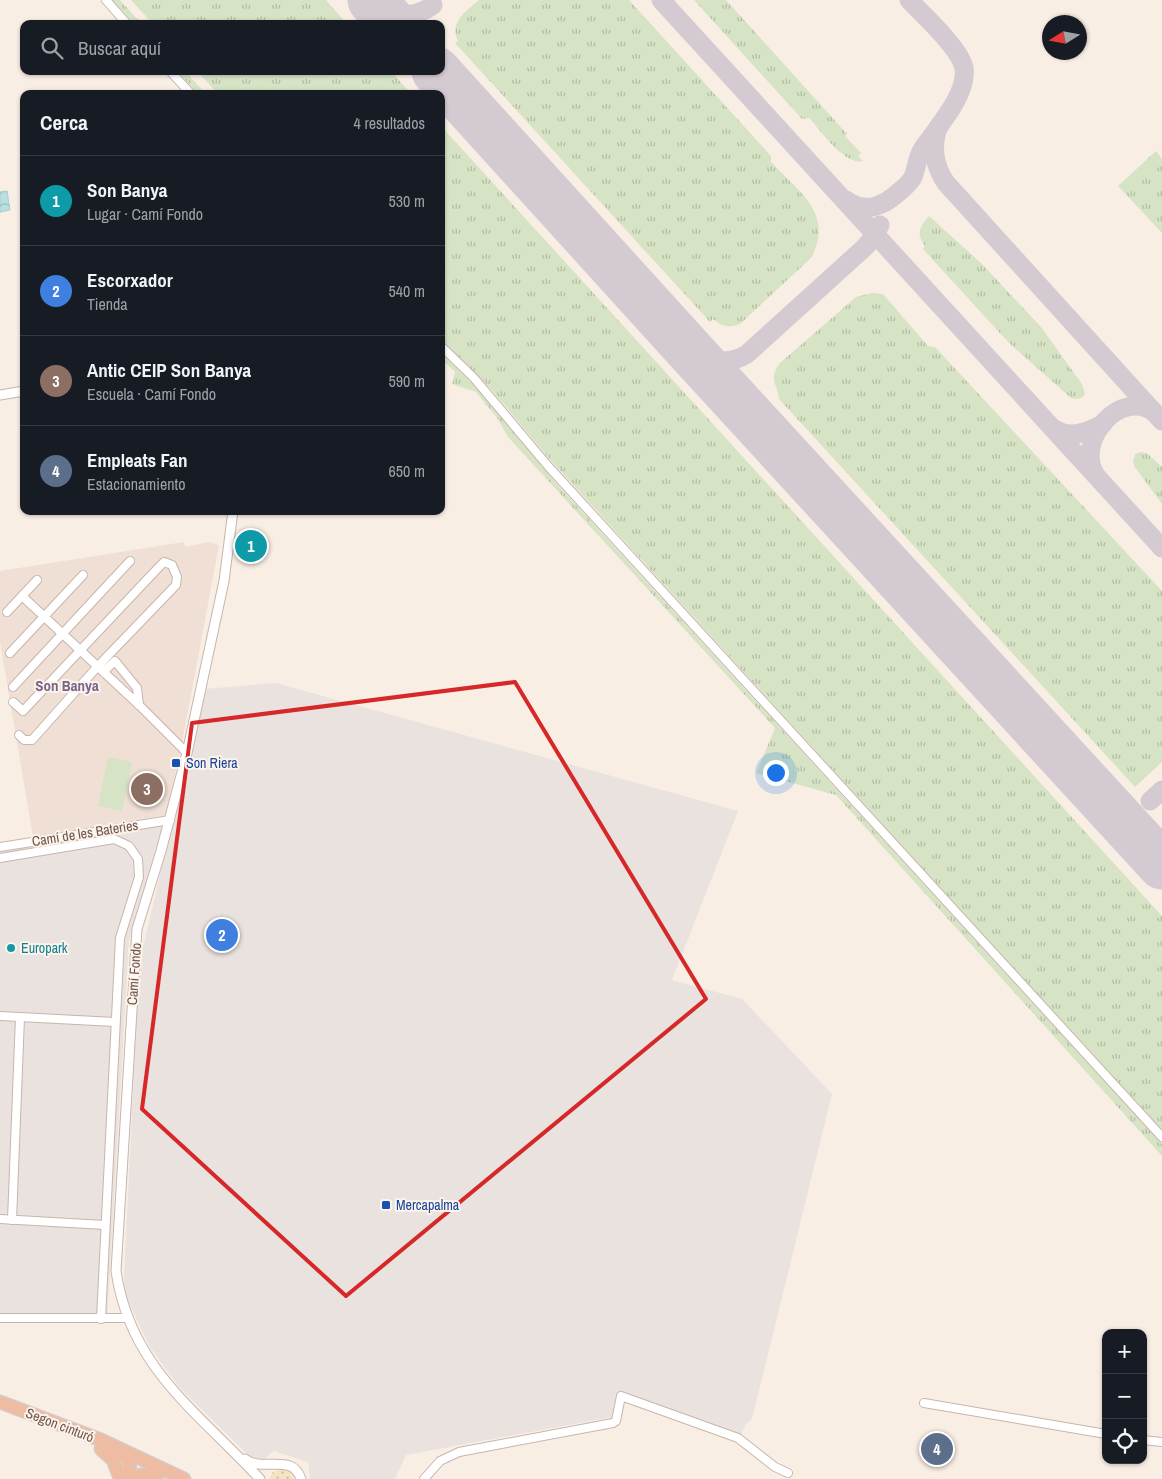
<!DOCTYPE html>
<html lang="es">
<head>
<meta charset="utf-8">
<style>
	body { margin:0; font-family:"Archivo Narrow",sans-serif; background:#20242c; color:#f1f3f6 }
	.controls { position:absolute; right:15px; bottom:15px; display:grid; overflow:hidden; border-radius:10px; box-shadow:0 1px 4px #0004 }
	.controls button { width:45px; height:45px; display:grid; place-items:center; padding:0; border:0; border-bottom:1px solid #363941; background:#171b24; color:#f1f3f6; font:25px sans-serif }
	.compass { position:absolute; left:1042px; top:15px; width:45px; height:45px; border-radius:50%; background:#171b24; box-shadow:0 1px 4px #0004; rotate:259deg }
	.you { position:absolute; left:775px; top:772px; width:18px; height:18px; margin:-12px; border:4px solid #fff; border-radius:50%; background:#1a73e8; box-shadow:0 0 0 8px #1a73e833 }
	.badge { display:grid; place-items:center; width:32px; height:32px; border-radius:50%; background:#d46458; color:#fff; font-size:16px; font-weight:700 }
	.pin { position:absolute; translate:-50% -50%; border:2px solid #fff; box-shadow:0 1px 5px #0006 }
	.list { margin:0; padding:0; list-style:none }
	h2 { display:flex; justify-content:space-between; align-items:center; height:65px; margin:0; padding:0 20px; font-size:21px }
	h2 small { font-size:16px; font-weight:400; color:#9ea1a6 }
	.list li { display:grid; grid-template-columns:32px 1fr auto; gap:15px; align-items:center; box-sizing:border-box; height:90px; padding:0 20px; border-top:1px solid #363941 }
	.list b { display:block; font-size:19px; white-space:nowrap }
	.list p { margin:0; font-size:16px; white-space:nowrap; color:#9ea1a6 }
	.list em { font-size:16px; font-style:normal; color:#9ea1a6 }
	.icon { flex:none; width:28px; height:28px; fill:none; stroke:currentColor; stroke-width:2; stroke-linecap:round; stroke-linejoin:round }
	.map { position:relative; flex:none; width:1162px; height:1479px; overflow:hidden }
	.search { position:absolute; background:#171b24; box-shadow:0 1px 4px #0004; left:20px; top:20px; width:425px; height:55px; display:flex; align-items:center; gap:12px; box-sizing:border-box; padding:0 18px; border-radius:10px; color:#9ea1a6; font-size:19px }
	.panel { position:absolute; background:#171b24; box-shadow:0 1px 4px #0004; left:20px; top:90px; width:425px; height:425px; border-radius:10px }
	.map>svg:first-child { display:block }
	.residential { fill:#efdfd4 }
	.industrial { fill:#e9e2de }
	.grass { fill:url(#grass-tufts) }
	.sand { fill:url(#sand-dots) }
	.park { fill:#d6e4c5 }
	.water { fill:url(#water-waves); stroke:#a3cfd0 }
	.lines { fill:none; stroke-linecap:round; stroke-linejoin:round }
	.taxiway { stroke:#d4cad2; stroke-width:19 }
	.runway { stroke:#d4cad2; stroke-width:49 }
	.minor-casing { stroke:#c8b5ac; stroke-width:10 }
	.tertiary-casing { stroke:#c8b5ac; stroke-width:11 }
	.trunk-casing { stroke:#d4ccca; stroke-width:15 }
	.minor { stroke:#fff; stroke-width:8 }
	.tertiary { stroke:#fff; stroke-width:9 }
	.trunk { stroke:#eebba3; stroke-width:12 }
	.marked { fill:none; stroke:#d62828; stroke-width:4; stroke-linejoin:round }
	.transit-dot { fill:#1a4fb4; stroke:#fcf3ea; stroke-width:2 }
	.culture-dot { fill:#0f9aa8; stroke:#fcf3ea; stroke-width:2 }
	.labels { text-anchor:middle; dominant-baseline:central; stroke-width:4; stroke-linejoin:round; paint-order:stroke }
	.transit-label { font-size:14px; fill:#164399; stroke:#fcf3ea; text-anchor:start }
	.street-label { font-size:14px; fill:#6e554d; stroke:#fcf3ea }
	.culture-label { font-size:14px; fill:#0d838f; stroke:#fcf3ea; text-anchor:start }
	.neighbourhood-label { font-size:15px; font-weight:bold; fill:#79658b; stroke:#fcf3ea }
</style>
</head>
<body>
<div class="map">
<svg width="1162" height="1479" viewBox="0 0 1162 1479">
	<defs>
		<pattern id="grass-tufts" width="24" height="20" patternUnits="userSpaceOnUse" patternTransform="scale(1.25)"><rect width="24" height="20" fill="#d6e4c5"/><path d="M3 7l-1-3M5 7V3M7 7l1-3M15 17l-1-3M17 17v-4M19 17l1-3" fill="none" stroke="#b2bca2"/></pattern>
		<pattern id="sand-dots" width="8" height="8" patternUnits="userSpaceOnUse" patternTransform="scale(1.25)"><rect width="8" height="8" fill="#f4e3c3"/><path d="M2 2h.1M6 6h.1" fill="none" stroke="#cabba1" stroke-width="1.8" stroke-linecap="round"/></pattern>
		<pattern id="water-waves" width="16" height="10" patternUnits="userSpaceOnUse" patternTransform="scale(1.25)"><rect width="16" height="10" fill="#bbdfe0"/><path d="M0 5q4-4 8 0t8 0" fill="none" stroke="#9cb8b8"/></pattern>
	</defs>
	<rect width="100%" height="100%" fill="#f9eee4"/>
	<!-- residential -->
	<polygon class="residential" points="184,542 185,547 209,542 219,545 183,738 166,815 33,837 0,642 0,571"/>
	<!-- industrial -->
	<g class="industrial">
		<polygon points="276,683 738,811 672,980 742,999 832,1094 752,1419 746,1424 741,1435 619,1392 612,1417 406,1455 395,1479 310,1479 308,1462 274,1451 264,1459 250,1457 179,1387 150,1347 125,1295 124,1278 139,964 204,689"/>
		<polygon points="163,824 129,941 107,1323 0,1323 0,850"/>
	</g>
	<!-- grass -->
	<g class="grass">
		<polygon points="112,0 120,0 142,24 134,24"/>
		<polygon points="131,0 326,0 347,24 153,24"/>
		<path d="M479 0H629L771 156V162C799 192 835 214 811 258L740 324C728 328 723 327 713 319L710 322 455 43 458 41C449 22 466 11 479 0Z"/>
		<path d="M694 0H726L847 134 845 136 861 153 858 156 863 161C845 166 821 131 809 118L802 119Z"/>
		<polygon points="177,71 185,71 206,94 198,94"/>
		<polygon points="197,71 391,71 411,94 218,94"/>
		<polygon points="441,126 1162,916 1162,1131 547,456 490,388 441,340"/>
		<polygon points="1156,151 1162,159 1162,233 1118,186"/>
		<path d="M929 216 981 263 1041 327 1082 384 1085 394C1081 399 1078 400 1071 398L1009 343 923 249 925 246C916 235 919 227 929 216Z"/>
		<path d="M872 293 883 294 928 346 935 347 1162 591V762L1135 787 779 399C777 383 768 379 780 363L856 297Z"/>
		<polygon points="441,353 479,390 554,481 1162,1144 1162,1156 836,795 756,773 775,728 508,437 498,419 476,392 452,384 455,372 441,359"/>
		<polygon points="1141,452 1148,454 1162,467 1162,504 1134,466 1133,461 1135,454"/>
	</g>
	<!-- sand -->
	<polygon class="sand" points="281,1469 290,1472 294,1479 269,1479 273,1472"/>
	<!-- park -->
	<polygon class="park" points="108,757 132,762 122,811 98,806"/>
	<!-- water -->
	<polygon class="water" points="7,191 10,210 0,212 0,192"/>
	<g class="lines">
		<!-- taxiway -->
		<g class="taxiway">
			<polyline points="661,0 1162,548"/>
			<path d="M375 4C394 17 414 19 433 5"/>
			<path d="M939 126C931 145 934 166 946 183L1162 421"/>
			<path d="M846 200C866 214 884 206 900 191 905 187 910 183 913 177 917 167 917 157 923 148 937 128 968 94 964 68 960 48 924 16 909 0"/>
			<path d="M693 354C712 360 728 366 747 354L864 248 874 237 880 225"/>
			<path d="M1053 428C1069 439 1086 433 1103 424"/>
			<path d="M1095 474C1075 440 1121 387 1155 413"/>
			<polyline points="1150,801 1162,790"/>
		</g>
		<!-- runway -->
		<g class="runway">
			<polyline points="372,0 393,24"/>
			<polyline points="436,71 693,354 1162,865"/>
		</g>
		<!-- minor casing -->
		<g class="minor-casing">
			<g id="minor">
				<polyline points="106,0 127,24"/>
				<polyline points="170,71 191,94"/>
				<polyline points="441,346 474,378 548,466 1162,1137"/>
				<polyline points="22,596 37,580"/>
				<polyline points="7,612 22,596 139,705 187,753"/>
				<polyline points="10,653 83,575"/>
				<polyline points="104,671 115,661 137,688 139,705"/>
				<polyline points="13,687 130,561"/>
				<polyline points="13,702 23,711 158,568 164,562 172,565 177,577 176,585 98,666 32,740 24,740 19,735"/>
				<polyline points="0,847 170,820"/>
				<polyline points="0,858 114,839 129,846 138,859 139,877 120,938 101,1319"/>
				<polyline points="0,1016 115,1022"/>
				<polyline points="0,1219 105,1225"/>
				<polyline points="12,1220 20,1017"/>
				<polyline points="0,1318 127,1318"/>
				<polyline points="924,1403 1106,1434"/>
				<polyline points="1143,1440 1162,1442"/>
				<polyline points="424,1479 440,1461 459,1452 613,1423 616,1421 621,1396 738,1438 775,1467 788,1473"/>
			</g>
		</g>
		<!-- tertiary casing -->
		<g class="tertiary-casing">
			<g id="tertiary">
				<polyline points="0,395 24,391"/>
				<path d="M233 511 224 581 187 753 161 851 137 929 116 1271C130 1368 198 1412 260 1479"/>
				<path d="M245 1459C263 1473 292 1452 301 1479"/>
			</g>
		</g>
		<!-- trunk casing -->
		<g class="trunk-casing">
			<g id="trunk">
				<polyline points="0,1402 101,1440 184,1479"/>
				<polyline points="101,1449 113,1460 120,1478"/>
				<path d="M119 1453C131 1458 131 1467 128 1479"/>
				<path d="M132 1479C141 1473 148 1474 157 1479"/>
			</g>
		</g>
		<!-- minor -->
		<use href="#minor" class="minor"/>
		<!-- tertiary -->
		<use href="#tertiary" class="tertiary"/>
		<!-- trunk -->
		<use href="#trunk" class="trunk"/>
	</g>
	<!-- marked area -->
	<path class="marked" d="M515 682 706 999 346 1296 142 1109 192 723Z"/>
	<!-- markers -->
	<g class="transit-dot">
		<rect x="171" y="758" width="10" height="10" rx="2.5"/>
		<rect x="381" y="1200" width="10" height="10" rx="2.5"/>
	</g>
	<circle class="culture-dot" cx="11" cy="948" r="5"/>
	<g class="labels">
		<!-- transit labels -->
		<g class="transit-label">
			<text x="186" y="763">Son Riera</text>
			<text x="396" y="1205">Mercapalma</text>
		</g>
		<!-- street labels -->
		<g class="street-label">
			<text transform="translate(85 833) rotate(-9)">Camí de les Bateries</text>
			<text transform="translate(134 974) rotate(-86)">Camí Fondo</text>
			<text transform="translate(60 1425) rotate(21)">Segon cinturó</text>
		</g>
		<!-- culture labels -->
		<g class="culture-label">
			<text x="21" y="948">Europark</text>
		</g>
		<!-- neighbourhood labels -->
		<g class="neighbourhood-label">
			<text x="67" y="685">Son Banya</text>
		</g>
	</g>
</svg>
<div class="controls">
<button>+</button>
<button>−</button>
<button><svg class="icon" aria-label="locate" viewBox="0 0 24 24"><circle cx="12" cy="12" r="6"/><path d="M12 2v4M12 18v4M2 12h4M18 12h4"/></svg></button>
</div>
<svg class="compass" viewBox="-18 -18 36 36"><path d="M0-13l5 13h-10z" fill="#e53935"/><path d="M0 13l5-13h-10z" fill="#9ea1a6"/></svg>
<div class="you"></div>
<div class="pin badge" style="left:251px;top:546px;background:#0f9aa8">1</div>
<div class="pin badge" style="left:222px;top:935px;background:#3f7fe0">2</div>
<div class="pin badge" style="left:147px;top:789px;background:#8d6e63">3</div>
<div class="pin badge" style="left:937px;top:1449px;background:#5c6f8a">4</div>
<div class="search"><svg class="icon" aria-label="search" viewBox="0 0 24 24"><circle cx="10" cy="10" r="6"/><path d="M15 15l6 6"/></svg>Buscar aquí</div>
<section class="panel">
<h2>Cerca<small>4 resultados</small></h2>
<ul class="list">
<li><span class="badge" style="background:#0f9aa8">1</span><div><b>Son Banya</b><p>Lugar · Camí Fondo</p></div><em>530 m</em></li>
<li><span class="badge" style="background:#3f7fe0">2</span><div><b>Escorxador</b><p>Tienda</p></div><em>540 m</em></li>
<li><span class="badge" style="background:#8d6e63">3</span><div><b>Antic CEIP Son Banya</b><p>Escuela · Camí Fondo</p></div><em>590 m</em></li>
<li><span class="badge" style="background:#5c6f8a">4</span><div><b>Empleats Fan</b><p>Estacionamiento</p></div><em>650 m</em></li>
</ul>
</section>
</div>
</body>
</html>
